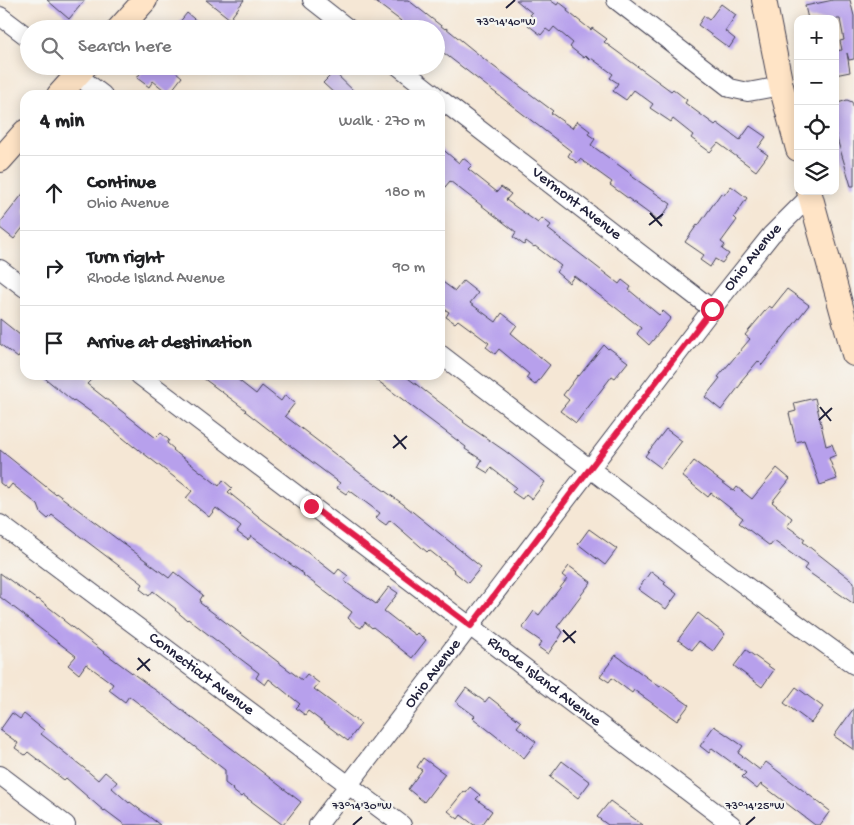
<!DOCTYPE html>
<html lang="en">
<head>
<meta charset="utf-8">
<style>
	body { margin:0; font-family:"Gochi Hand",sans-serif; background:#f2f2f2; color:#202124 }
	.controls { position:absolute; right:15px; top:15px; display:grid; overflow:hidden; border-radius:10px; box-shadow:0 2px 12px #0003 }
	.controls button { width:45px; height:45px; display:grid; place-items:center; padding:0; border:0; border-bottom:1px solid #e0e0e0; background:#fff; color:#202124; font:25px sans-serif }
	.stop { position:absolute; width:15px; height:15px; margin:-11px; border:4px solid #e11d48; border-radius:50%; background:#fff }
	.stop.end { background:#e11d48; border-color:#fff; box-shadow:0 1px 5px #0008 }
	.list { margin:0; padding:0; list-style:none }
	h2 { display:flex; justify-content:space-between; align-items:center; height:65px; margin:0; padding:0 20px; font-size:21px }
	h2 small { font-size:16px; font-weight:400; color:#757577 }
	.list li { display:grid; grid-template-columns:32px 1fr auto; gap:15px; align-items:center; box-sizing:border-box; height:75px; padding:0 20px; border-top:1px solid #e0e0e0 }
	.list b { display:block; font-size:19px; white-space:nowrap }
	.list p { margin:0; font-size:16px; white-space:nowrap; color:#757577 }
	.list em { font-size:16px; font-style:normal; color:#757577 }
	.icon { flex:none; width:28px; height:28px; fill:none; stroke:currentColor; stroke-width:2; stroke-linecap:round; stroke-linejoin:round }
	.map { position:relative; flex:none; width:854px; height:825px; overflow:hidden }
	.search { position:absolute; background:#fff; box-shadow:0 2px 12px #0003; left:20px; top:20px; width:425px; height:55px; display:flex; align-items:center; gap:12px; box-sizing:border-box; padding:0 18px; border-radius:28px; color:#757577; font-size:19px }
	.panel { position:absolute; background:#fff; box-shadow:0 2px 12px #0003; left:20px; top:90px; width:425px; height:290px; border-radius:15px }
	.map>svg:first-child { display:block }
	.building { fill:#b7a0ec }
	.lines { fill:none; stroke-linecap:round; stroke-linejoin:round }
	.street-casing { stroke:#424052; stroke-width:20 }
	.secondary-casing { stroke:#424052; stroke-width:26 }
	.street { stroke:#fff; stroke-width:18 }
	.secondary { stroke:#ffe4c6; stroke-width:24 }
	.route { stroke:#e11d48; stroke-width:6 }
	.ticks { fill:none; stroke:#22223b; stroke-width:2 }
	.labels { text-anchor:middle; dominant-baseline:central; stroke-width:4.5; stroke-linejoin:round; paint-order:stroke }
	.street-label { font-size:16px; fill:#22223b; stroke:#f6f6f2 }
	.ticks-label { font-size:12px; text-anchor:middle; fill:#22223b; stroke:#f6f6f2; stroke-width:4.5; stroke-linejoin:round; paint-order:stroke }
</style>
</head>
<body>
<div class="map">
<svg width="854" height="825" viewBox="0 0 854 825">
	<rect width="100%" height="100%" fill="#f6f6f2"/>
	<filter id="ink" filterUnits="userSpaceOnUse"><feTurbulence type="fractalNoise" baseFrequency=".02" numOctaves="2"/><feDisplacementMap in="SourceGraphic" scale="10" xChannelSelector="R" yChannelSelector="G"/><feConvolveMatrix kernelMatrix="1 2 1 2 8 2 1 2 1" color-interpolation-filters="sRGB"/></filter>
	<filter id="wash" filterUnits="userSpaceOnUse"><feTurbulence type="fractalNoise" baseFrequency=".0096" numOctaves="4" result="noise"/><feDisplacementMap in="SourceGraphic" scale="20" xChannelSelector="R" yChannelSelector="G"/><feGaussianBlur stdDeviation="1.12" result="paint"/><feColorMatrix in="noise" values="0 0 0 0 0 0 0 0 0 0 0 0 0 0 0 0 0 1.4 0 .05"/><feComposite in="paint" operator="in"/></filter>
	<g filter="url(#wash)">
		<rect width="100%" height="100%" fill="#f5e7d5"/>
		<g id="blocks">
			<!-- building -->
			<g class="building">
				<polygon points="47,0 85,0 69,19"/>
				<polygon points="206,0 244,0 230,19"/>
				<polygon points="373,0 408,0 445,29 446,28 489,63 553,111 551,113 572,128 577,121 590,131 588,134 595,139 591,145 631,174 630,175 671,204 659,221 610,185 612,182 580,159 577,163 568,156 571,151 436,47 436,29 394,29 401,21"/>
				<polygon points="516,0 550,0 557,5 559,2 568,9 567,11 591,30 592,28 607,39 604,42 671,91 673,89 687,100 685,103 715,125 717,123 740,140 750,126 766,137 758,148 768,155 756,171 718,143 710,152 691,138 693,135 673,119 671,122 650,108 653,104 634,90 626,100 613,91 618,83 610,78 613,74 591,58 590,60 586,56 584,58 570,47 573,43 554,27 550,32 546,29 541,35 528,25 534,18 530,15 532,13"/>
				<polygon points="833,0 850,0 854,16 854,59 849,60 847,53 850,72 835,75 835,51 842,50 840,41 844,40 840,19 808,19 805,6"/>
				<polygon points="721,4 736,15 725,31 735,39 729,48 698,25 704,16 709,20"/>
				<polygon points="187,13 206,29 174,29"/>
				<polygon points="145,66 169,66 182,77 169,94 153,81 149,87 137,78"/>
				<polygon points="334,72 358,95 336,95 323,83"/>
				<polygon points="847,100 852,102 854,111 854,186 851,186 835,132 835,104"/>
				<polygon points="440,147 459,163 463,158 472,165 468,169 497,192 501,187 511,194 506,200 538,223 542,218 551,225 548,229 619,284 622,280 631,287 629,290 659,315 663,311 671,318 649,345 637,334 641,328 615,307 574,276 569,283 556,272 561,266 535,246 534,247 526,241 524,245 513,237 516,232 455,185 450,181 440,193"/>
				<polygon points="731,186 747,198 734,217 737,220 721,242 725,245 722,249 729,254 722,263 715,259 710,267 700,260 704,255 685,242 697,225 698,226 721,193 724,195"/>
				<polygon points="25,191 25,225 14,239 0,228 0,223"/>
				<polygon points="440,280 455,291 463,281 478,293 470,303 496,322 502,313 517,325 511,333 550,365 535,385 526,378 529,374 499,349 495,354 486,347 489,343 458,320 455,323 446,317 449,312 440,306"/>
				<polygon points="787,289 809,305 762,365 758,361 741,381 742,382 741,384 721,410 705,397 720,378 718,377 750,339 745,335 769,306 772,308"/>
				<polygon points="0,319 25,339 25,348 18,358 0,344"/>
				<polygon points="604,345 608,349 609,348 628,362 615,378 612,376 576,423 560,411 569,400 563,395 578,375 579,376"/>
				<polygon points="41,375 84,375 91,380 87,384 156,438 161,433 169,440 167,443 174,449 173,450 219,486 223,480 232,488 228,492 263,520 295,543 335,574 339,569 348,576 344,581 376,604 389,587 398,593 384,611 415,635 417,633 426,640 412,658 373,627 372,628 365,622 361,628 357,626 348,618 352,612 303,575 304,574 251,536 248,540 237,532 241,527 216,508 209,517 186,498 192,491 134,446 134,447 95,415 74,400 73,401"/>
				<polygon points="199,375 232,375 256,394 262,386 281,401 285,395 295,403 285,416 361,474 403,504 481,567 468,583 453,571 454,570 429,550 427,552 390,520 386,525 376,518 380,513 349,490 346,494 337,488 340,483 268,429 245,411 246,410"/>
				<polygon points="370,375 404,375 464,421 463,422 505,451 545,482 532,499 526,494 522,499 512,492 516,487 491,468 488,473 478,467 482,460 465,449 466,447"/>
				<polygon points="815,398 826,446 832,444 836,455 829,458 837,479 820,485 804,440 796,442 789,413 796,411 794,403"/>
				<polygon points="666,429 682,441 661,468 645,456"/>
				<polygon points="0,450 55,494 56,493 169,578 174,572 203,595 200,600 201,601 200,603 302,680 307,674 319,683 314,689 361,724 348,741 308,711 305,715 296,708 300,704 269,679 265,685 256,678 259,673 188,619 187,620 175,610 176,609 153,591 149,596 140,589 143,584 52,515 48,519 41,513 38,505 12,484 8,489 0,483"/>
				<polygon points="694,461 734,491 737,487 752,499 777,468 790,479 772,502 792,518 787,526 805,539 803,542 854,582 854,604 804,569 807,565 774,541 770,546 749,530 739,523 743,518 711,493 708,497 682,476"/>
				<polygon points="589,529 617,549 605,565 578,544"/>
				<polygon points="569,566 591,582 557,627 563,632 557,642 557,641 548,654 538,647 542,642 522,628 534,611 539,615 567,579 562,575"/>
				<polygon points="651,571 666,582 664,584 677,594 666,609 638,589"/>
				<polygon points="0,573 37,600 38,599 64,619 63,620 105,653 173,703 301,802 283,825 243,795 241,797 232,790 233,789 225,783 225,770 208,757 129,696 125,702 109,690 113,684 86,664 79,674 68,665 76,656 24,616 25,616 0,597"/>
				<polygon points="698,613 725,634 713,651 699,641 692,650 678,640"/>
				<polygon points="746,650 774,670 762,687 734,666"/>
				<polygon points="616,655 660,687 661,685 689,705 677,721 634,690 632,693 612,678 609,682 600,676"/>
				<polygon points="796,687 823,707 811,723 784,703"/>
				<polygon points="466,688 485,702 489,697 521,722 517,727 536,742 524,758 473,718 475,716 456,702"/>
				<polygon points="854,708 854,750 834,736"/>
				<polygon points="12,713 20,719 24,714 44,730 41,734 84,768 98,780 105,772 117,782 112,788 129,803 130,802 160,825 125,825 105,810 104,811 66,778 64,780 28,752 25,755 15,748 18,743 0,730"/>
				<polygon points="714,726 743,746 738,753 760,770 766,762 830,811 820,825 815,825 761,784 757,789 742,777 746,773 712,748 709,753 700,746"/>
				<polygon points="423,758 445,774 424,802 408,789 422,770 417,767"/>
				<polygon points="562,761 590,782 578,798 550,777"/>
				<polygon points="470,787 480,795 476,799 492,811 482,825 474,825 461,815 458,819 448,811 464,791 466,792"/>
				<polygon points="610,801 643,825 608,825 597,817"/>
			</g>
		</g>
	</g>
	<g filter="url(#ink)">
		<use href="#blocks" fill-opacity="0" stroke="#424052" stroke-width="1"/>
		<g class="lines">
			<!-- street casing -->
			<g class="street-casing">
				<g id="street">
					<polyline points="312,0 349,29"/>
					<polyline points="616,0 730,88 748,92 781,86"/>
					<polyline points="0,16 29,38"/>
					<polyline points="65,66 103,95"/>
					<polyline points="398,66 435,95"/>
					<path id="s1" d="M440 99 712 309"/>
					<polyline points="0,269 25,288"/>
					<path d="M440 354C577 459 714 564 854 665"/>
					<path id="s2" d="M139 375 732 825"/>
					<path id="s3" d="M0 524 402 825"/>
					<polyline points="0,775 66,825"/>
					<path id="s4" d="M318 825 712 309 771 235 810 196"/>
				</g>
			</g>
			<!-- secondary casing -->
			<g class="secondary-casing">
				<g id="secondary">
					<polyline points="764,0 781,86 798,149"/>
					<polyline points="119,29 145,0"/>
					<polyline points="59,95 85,66"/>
					<polyline points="0,160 25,132"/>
					<polyline points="809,191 854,354"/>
				</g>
			</g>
			<!-- street -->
			<use href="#street" class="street"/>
			<!-- secondary -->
			<use href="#secondary" class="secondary"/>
		</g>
	</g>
	<g class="lines" filter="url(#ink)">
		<!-- route -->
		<polyline class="route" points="311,506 471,626 575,488 712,309"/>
	</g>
	<!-- ticks -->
	<path class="ticks" d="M506 8 515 0M650 213 662 226M649 225 663 214M820 407 831 421M819 420 832 408M394 435 406 449M393 448 407 436M563 630 575 643M563 642 576 631M138 658 150 671M137 670 150 659M353 825 362 817M746 825 755 817"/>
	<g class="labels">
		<!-- street labels -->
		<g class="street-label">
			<text stroke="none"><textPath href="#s1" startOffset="172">Vermont Avenue</textPath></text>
			<text stroke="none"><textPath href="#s4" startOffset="715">Ohio Avenue</textPath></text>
			<text stroke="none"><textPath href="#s3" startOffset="251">Connecticut Avenue</textPath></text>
			<text stroke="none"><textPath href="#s4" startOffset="190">Ohio Avenue</textPath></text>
			<text stroke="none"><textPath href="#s2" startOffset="508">Rhode Island Avenue</textPath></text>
		</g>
	</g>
	<g class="ticks-label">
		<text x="506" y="25">73°14'40"W</text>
		<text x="362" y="809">73°14'30"W</text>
		<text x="755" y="809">73°14'25"W</text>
	</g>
</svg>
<div class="controls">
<button>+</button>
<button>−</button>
<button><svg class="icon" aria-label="locate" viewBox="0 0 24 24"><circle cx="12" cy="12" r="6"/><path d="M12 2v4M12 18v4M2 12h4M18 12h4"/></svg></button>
<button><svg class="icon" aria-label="layers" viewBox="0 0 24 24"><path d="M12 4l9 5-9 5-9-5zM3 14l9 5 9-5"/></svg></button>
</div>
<div class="stop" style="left:712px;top:309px"></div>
<div class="stop end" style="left:311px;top:506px"></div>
<div class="search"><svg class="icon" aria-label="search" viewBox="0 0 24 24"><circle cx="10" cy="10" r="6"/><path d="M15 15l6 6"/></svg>Search here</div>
<section class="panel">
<h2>4 min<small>Walk · 270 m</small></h2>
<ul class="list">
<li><svg class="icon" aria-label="ahead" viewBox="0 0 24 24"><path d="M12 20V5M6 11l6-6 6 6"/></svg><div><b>Continue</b><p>Ohio Avenue</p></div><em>180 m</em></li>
<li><svg class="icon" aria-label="right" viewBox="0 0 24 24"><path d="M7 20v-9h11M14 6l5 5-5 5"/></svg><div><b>Turn right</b><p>Rhode Island Avenue</p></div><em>90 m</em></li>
<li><svg class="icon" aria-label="arrive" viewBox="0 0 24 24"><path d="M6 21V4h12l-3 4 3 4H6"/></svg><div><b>Arrive at destination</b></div></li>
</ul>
</section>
</div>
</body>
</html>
